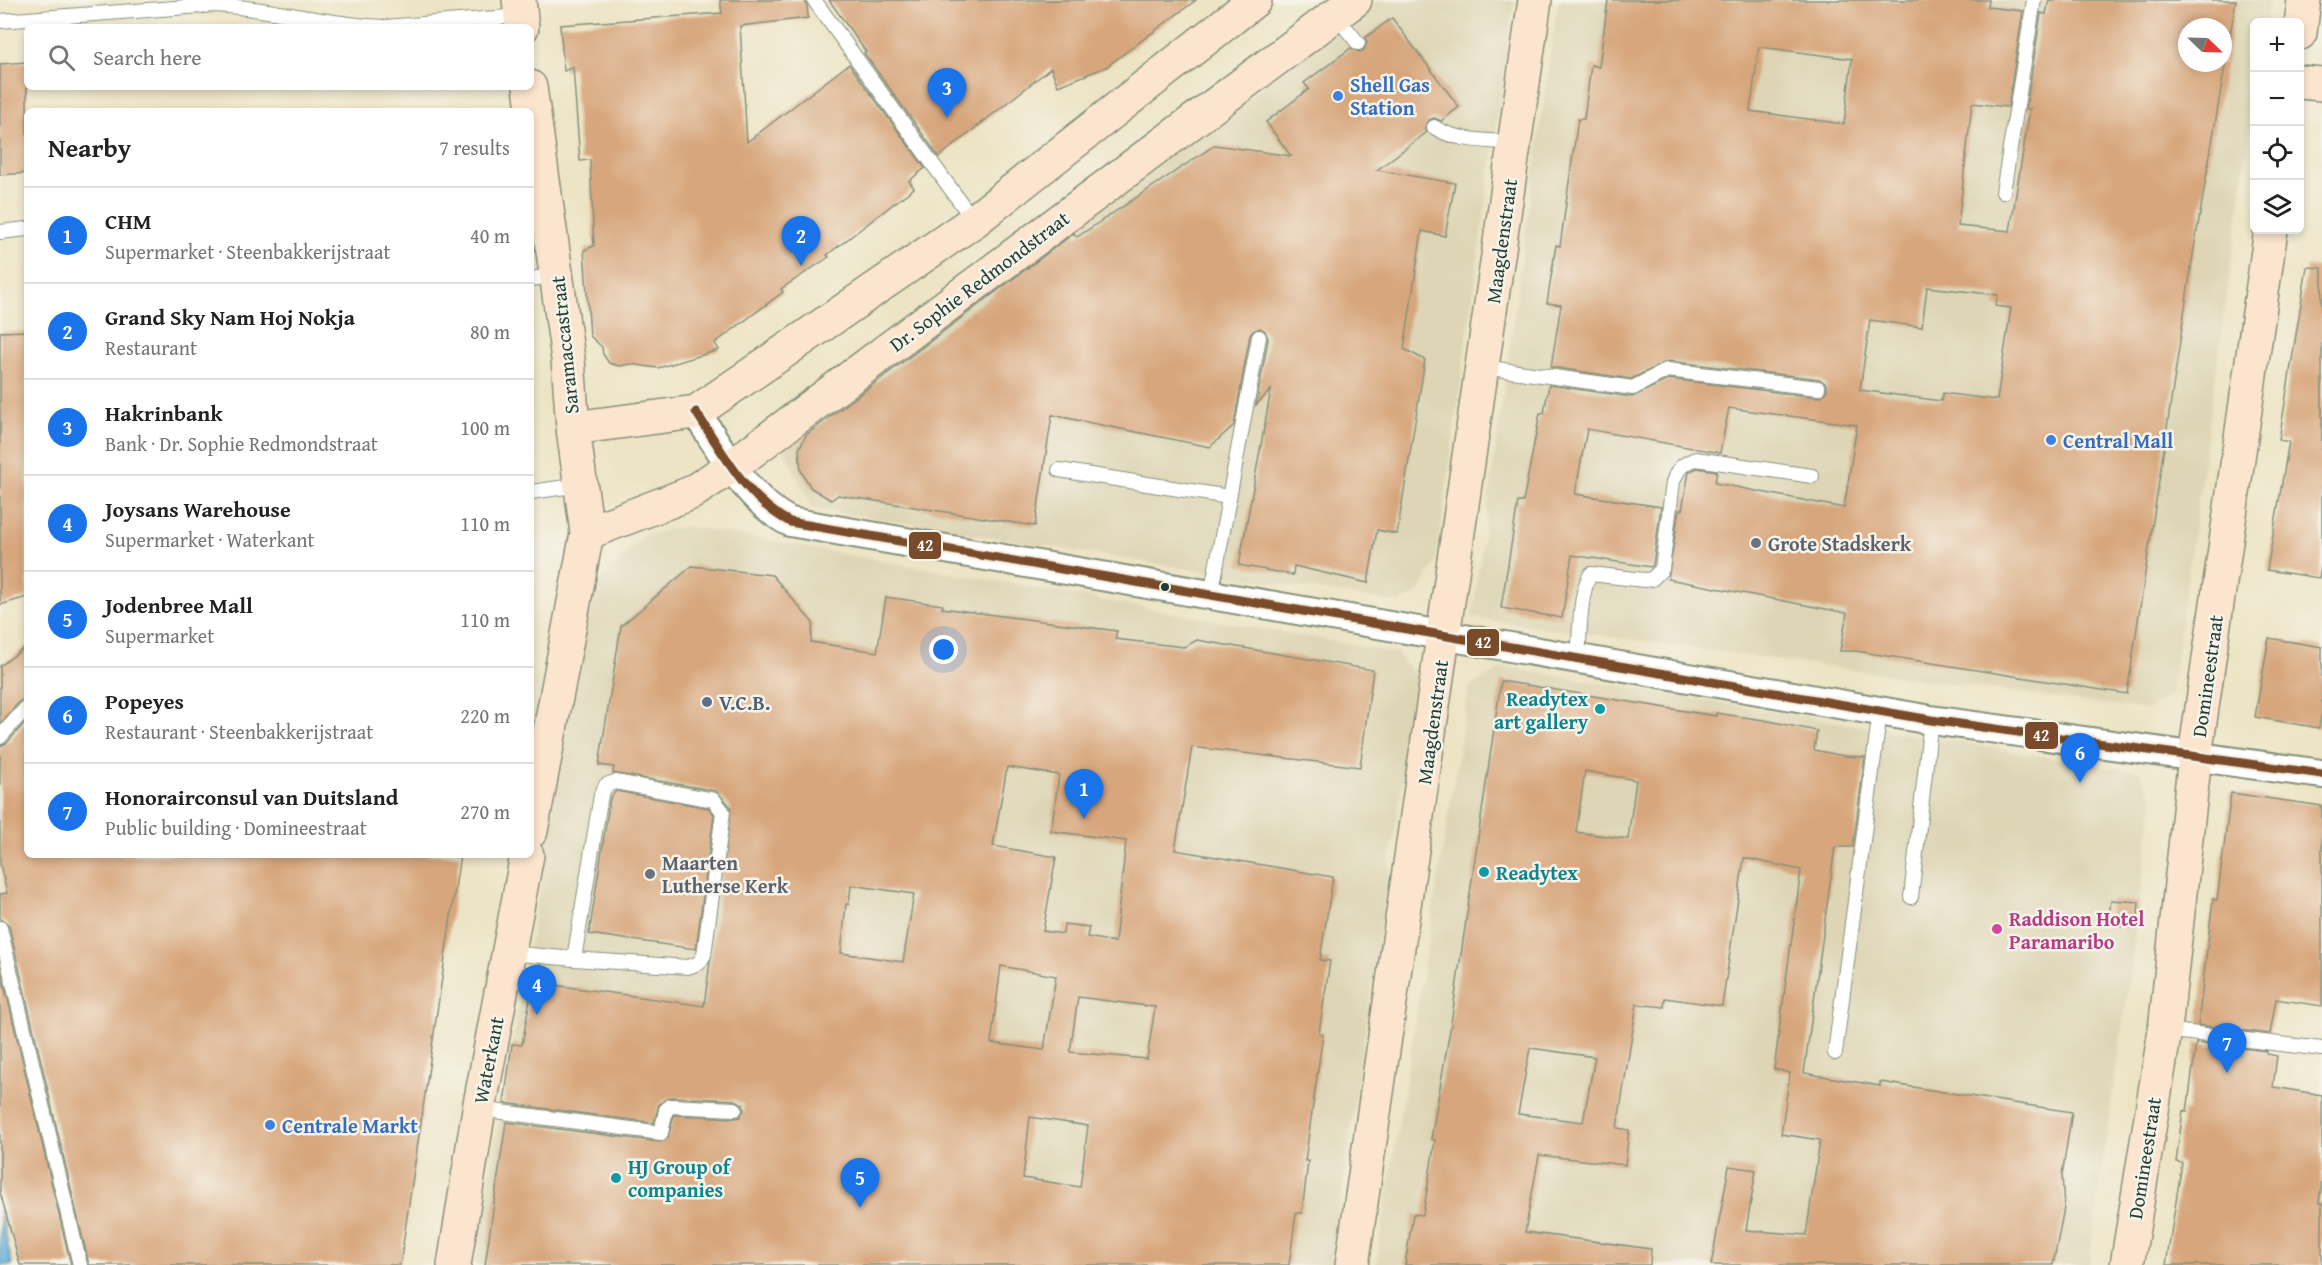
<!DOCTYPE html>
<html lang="en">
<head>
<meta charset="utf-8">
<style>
	body { margin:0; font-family:"Gentium Book Plus",serif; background:#f6f6f6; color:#222 }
	.controls { position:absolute; right:18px; top:18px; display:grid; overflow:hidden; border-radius:9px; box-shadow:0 3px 9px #0003 }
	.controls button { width:54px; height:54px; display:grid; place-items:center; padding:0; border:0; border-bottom:2px solid #e0e0e0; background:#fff; color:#222; font:30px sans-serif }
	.compass { position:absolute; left:2178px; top:18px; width:54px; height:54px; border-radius:50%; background:#fff; box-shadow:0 3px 9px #0003; rotate:113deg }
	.you { position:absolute; left:944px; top:650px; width:21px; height:21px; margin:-15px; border:4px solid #fff; border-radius:50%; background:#1a73e8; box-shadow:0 0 0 9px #1a73e833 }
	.badge { display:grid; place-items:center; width:39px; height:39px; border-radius:50%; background:#1a73e8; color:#fff; font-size:20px; font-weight:700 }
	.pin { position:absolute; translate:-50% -50px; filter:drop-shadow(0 2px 3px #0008) }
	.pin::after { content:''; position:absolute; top:32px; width:21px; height:18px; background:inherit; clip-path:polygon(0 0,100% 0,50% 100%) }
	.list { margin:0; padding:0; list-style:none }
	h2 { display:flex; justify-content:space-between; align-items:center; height:78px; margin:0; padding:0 24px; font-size:26px }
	h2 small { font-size:20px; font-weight:400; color:#767676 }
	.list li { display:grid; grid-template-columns:39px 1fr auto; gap:18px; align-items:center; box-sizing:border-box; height:96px; padding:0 24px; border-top:2px solid #e0e0e0 }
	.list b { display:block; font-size:22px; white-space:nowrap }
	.list p { margin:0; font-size:20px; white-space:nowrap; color:#767676 }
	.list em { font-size:20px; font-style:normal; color:#767676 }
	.icon { flex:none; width:33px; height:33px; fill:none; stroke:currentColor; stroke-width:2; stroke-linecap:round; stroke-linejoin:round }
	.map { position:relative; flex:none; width:2322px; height:1265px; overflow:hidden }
	.search { position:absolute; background:#fff; box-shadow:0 3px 9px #0003; left:24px; top:24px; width:510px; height:66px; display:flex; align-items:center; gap:15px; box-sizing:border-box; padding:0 21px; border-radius:9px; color:#767676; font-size:22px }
	.panel { position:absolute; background:#fff; box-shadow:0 3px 9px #0003; left:24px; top:108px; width:510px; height:750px; border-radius:9px }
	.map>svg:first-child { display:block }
	.built { fill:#ddd5b5; fill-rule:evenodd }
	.water { fill:#6ab5e3; stroke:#44798c; stroke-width:1.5 }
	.building { fill:#d7a67b; fill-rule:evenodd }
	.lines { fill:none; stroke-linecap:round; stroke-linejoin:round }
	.lane-casing { stroke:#86907c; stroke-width:16 }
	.street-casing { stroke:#86907c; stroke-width:32 }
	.secondary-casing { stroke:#86907c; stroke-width:36 }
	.lane { stroke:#fff; stroke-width:14 }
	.street { stroke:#fff; stroke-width:28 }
	.secondary { stroke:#fce5cf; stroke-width:33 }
	.bus-1-casing { stroke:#f7f3e8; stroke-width:14 }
	.bus-1 { stroke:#7a4b2a; stroke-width:9 }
	.shop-dot { fill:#3f7fe0; stroke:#f7f3e8; stroke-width:2 }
	.worship-dot { fill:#6b7280; stroke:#f7f3e8; stroke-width:2 }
	.bus-dot { fill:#1f3d34; stroke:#f7f3e8; stroke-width:2 }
	.service-dot { fill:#5c6f8a; stroke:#f7f3e8; stroke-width:2 }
	.culture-dot { fill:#0f9aa8; stroke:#f7f3e8; stroke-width:2 }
	.hotel-dot { fill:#d1479c; stroke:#f7f3e8; stroke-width:2 }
	.labels { text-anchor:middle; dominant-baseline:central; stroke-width:5; stroke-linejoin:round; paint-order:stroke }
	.shop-label { font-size:20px; font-weight:bold; fill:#366cbe; stroke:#f7f3e8; text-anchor:start }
	.street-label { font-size:20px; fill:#1f3d34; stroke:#f7f3e8 }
	.worship-label { font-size:20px; font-weight:bold; fill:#5b616d; stroke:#f7f3e8; text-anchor:start }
	.culture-label { font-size:20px; font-weight:bold; fill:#0d838f; stroke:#f7f3e8; text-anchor:start }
	.service-label { font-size:20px; font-weight:bold; fill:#4e5e75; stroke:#f7f3e8; text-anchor:start }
	.hotel-label { font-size:20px; font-weight:bold; fill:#b23c85; stroke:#f7f3e8; text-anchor:start }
	.line-badge { stroke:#f7f3e8; stroke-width:2 }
	.badge-label { font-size:16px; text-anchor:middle; font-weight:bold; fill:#fff }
</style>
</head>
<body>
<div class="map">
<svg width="2322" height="1265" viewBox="0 0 2322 1265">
	<rect width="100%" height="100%" fill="#f7f3e8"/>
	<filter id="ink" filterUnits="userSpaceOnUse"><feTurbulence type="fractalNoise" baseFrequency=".0167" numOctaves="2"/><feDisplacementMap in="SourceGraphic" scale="12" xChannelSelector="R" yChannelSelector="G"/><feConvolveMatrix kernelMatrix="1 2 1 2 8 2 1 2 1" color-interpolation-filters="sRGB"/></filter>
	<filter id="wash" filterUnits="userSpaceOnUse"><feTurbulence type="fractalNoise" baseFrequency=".008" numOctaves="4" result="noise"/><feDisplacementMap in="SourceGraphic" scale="24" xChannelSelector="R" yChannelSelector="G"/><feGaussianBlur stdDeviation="1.35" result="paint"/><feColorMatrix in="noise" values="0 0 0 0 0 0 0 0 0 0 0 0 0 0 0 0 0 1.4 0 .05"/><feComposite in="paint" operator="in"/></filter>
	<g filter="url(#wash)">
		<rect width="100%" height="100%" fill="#ece4c4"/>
		<!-- built -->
		<g class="built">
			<polygon points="1379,0 1514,0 1436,562 1419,592 1400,603 812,508 779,439"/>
			<path d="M1558 0H2269L2266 22H2254V101L2171 694 2147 710 1472 618ZM2187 27H2223V63H2187Z"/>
			<polygon points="687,526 1397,653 1417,677 1331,1265 475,1265 586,614 604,576 645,535"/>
			<polygon points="1503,667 2140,772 2154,798 2089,1265 1376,1265 1469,687"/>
		</g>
		<!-- water -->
		<polygon class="water" points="0,1210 12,1265 0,1265"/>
		<g id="blocks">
			<!-- building -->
			<g class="building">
				<polygon points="720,0 805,0 807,6 808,18 740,26 747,142 849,64 925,168 909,181 914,188 827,255 829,257 781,289 783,292 715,343 719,350 658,368 630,364 619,366 609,363 603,354 602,347 590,336 584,250 594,246 590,160 580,161 573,67 564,71 560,25 722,13"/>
				<polygon points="829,0 1196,0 1106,67 1058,86 1051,68 939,157 864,53 866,52"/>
				<path d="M1608 0H1989L1988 7 2023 11 2008 107 1972 103 1958 226 2010 231 2030 109H2026L2041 13 2046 14 2049 0H2236L2192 261 2127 694 1856 651H1840L1847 613 1668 579 1679 510H1682L1689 472 1697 468 1717 471 1715 483 1844 508 1857 425 1729 408 1720 453 1587 429 1575 494 1661 507 1653 565 1651 567 1572 555 1562 618 1501 608 1518 502H1523L1540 413H1544L1549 385 1632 397 1669 379 1817 397 1822 396 1827 390 1826 384 1819 379 1668 361 1631 379 1551 367 1561 305 1547 303 1556 245 1560 246 1578 119H1584L1591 65 1599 67ZM2187 27H2223V63H2187ZM1759 47 1852 59 1844 124 1750 111ZM1927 287 1998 295 1995 306 2011 308 1997 400 1943 393 1941 401 1860 390 1870 320 1922 327Z"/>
				<polygon points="1392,18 1459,107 1441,121 1434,118 1429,120 1425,127 1427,132 1377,170 1455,183 1445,236 1422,231 1404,349 1425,360 1397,534 1377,530 1368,583 1294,566 1293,575 1239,565 1271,390 1256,405 1268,339 1265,331 1260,328 1253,331 1250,335 1234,425 1210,447 1052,415 1035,526 838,495 831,500 811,488 801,471 799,449 806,435 1074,233 1077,237 1215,145 1291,156 1266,122 1309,89 1304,83 1351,48 1359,52 1364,50 1367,42 1365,38"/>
				<polygon points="27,62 27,173 0,175 0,64"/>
				<polygon points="2307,267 2322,268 2322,561 2319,578 2267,570 2289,442 2279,440"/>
				<polygon points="27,331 27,597 0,605 0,332"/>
				<path d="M692 566 772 575 813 623 811 642 877 652 886 597 943 605 942 608 1117 631 1115 639 1184 647 1197 640 1373 670 1360 767 1192 747 1175 850 1333 877 1320 960 1330 961 1319 1033 1323 1034 1305 1161H1308L1302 1213H1296L1289 1265H485L506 1122 660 1142 668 1138 674 1115 735 1118 740 1117 744 1110 743 1104 735 1100 670 1097 659 1104 654 1123 504 1103 512 1044 522 1045 533 982 704 1006 731 807 716 791 613 773 614 767 599 765 621 626ZM1007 767 1059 775 1051 831 1126 841 1115 942 1087 937 1089 927 1064 924 1063 934 1043 931 1056 857 993 846ZM851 885 914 894 903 962 841 953 846 904H849ZM1001 966 1056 976 1044 1050 991 1043ZM1078 997 1155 1007 1147 1059 1070 1052ZM1030 1117 1088 1126 1080 1187 1023 1178Z"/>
				<polygon points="2269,638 2322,647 2322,712 2319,728 2255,717"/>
				<polygon points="27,646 27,698 20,701 0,724 0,666"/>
				<path d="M1501 681 1716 716V713L1764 720 1817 731 1814 750 1844 756 1865 757 1853 847H1835L1804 1073 1880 1086V1082L2072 1112 2062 1175 2064 1208 2053 1265H1711L1729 1166 1756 1170 1746 1230 1806 1235 1820 1140 1781 1134 1790 1073 1774 1069 1801 870 1744 858 1722 1006 1665 998 1664 1007 1637 1004 1617 1128 1629 1130 1625 1165 1539 1155 1525 1232 1651 1249 1650 1265H1405L1413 1214 1423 1215 1435 1140 1431 1139 1450 1030ZM1585 771 1636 780 1628 839 1576 832ZM1530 1048 1595 1057 1583 1122 1518 1114Z"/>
				<polygon points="27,720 27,855 460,855 400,1265 89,1265 9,926 0,919 0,894 7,893 0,864 0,746 7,743"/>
				<polygon points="616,791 709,808 714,814 696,949 589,934 610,798"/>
				<polygon points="2231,793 2322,806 2322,1006 2276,999 2270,1034 2198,1025 2213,899 2217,900"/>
				<polygon points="2111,900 2139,902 2137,928 2108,925"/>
				<polygon points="0,967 71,1265 20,1265 0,1192"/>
				<polygon points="2196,1043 2267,1051 2267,1054 2277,1056 2273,1087 2322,1095 2322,1180 2319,1203 2322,1204 2322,1265 2166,1265 2182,1163 2176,1162 2183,1111 2187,1112"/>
			</g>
		</g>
	</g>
	<g filter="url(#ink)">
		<use href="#blocks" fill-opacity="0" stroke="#86907c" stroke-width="1.5"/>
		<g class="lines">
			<!-- lane casing -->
			<g class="lane-casing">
				<g id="lane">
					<polyline points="814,0 974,221"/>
					<polyline points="1335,15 1358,43"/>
					<path d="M0 21 215 5C272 8 327 25 384 27"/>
					<polyline points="385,27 520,16"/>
					<path d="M1434 127C1457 142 1488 140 1515 143"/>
					<polyline points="2003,192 2034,0"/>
					<polyline points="0,232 27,229"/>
					<polyline points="531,279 557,275"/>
					<polyline points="1483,367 1633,388 1667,370 1818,388"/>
					<polyline points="1059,470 1229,497"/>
					<polyline points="531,492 580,485"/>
					<polyline points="1211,595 1259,337"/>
					<path d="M1578 659C1580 638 1579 590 1591 574L1644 580 1652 579 1662 569 1673 482C1678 468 1682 464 1696 459L1812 476"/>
					<polyline points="0,737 27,707"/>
					<polygon points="615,782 714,800 723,812 704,955 699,963 688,967 574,959 601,795 606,785"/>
					<polyline points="1911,897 1931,720"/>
					<polyline points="0,928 80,1265"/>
					<polyline points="508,953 574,959"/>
					<polyline points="2165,1030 2322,1049"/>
					<polyline points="1835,1053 1880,711"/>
					<polyline points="479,1109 661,1133 666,1110 670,1106 735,1109"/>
				</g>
			</g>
			<!-- street casing -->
			<g class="street-casing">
				<path id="street" d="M696 412C721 450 748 501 790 522L1931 720 2322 774"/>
			</g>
			<!-- secondary casing -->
			<g class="secondary-casing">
				<g id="secondary">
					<polyline points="519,0 522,27"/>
					<polyline points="2300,33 2304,0"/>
					<polyline points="2300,82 2322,84"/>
					<polyline points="530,87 568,359 573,428 587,533 531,831"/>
					<polyline points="573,428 696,412 974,221 1255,0"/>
					<polyline points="587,533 691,493 732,466 1355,0"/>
					<polyline points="454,1265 479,1109 527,855"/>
					<polyline points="1352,1265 1535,0"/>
					<polyline points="2127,1265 2165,1030 2195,756 2271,230"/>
				</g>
			</g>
			<!-- lane -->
			<use href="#lane" class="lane"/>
			<!-- street -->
			<use href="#street" class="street"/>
			<!-- secondary -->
			<use href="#secondary" class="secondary"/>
			<!-- bus-1 casing -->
			<g class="bus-1-casing">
				<path id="bus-1" d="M696 412C721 450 748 501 790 522L1931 720 2322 774"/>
			</g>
			<!-- bus-1 -->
			<use href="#bus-1" class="bus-1"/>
		</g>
	</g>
	<!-- markers -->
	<g class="shop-dot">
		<circle cx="1338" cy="96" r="6"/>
		<circle cx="2051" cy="440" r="6"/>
		<circle cx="270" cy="1125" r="6"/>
	</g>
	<g class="worship-dot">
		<circle cx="1756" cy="543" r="6"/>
		<circle cx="650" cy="874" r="6"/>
	</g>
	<circle class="bus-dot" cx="1165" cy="587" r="5"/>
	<circle class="service-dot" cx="707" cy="702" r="6"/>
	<g class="culture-dot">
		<circle cx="1600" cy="709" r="6"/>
		<circle cx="1484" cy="872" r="6"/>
		<circle cx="616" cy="1178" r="6"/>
	</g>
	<circle class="hotel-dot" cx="1997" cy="929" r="6"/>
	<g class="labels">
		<!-- shop labels -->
		<g class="shop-label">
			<text x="1350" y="84">Shell Gas<tspan x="1350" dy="23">Station</tspan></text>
			<text x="2063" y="440">Central Mall</text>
			<text x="282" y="1125">Centrale Markt</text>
		</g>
		<!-- street labels -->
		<g class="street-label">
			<text transform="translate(1501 241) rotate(-82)">Maagdenstraat</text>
			<text transform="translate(979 281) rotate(-37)">Dr. Sophie Redmondstraat</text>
			<text transform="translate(564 345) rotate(-96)">Saramaccastraat</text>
			<text transform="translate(2207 676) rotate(-82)">Domineestraat</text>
			<text transform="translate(1432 722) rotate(-82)">Maagdenstraat</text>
			<text transform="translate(488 1060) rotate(-79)">Waterkant</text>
			<text transform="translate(2144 1158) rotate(-81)">Domineestraat</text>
		</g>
		<!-- worship labels -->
		<g class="worship-label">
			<text x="1768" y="543">Grote Stadskerk</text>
			<text x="662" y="862">Maarten<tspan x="662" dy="23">Lutherse Kerk</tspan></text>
		</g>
		<!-- culture labels -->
		<g class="culture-label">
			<text x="1588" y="698" text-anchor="end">Readytex<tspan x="1588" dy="23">art gallery</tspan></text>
			<text x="1496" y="872">Readytex</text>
			<text x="628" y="1166">HJ Group of<tspan x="628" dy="23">companies</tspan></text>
		</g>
		<!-- service labels -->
		<g class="service-label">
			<text x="719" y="702">V.C.B.</text>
		</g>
		<!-- hotel labels -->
		<g class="hotel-label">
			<text x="2009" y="918">Raddison Hotel<tspan x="2009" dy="23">Paramaribo</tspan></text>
		</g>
	</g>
	<g class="line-badge">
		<rect x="908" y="531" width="34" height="29" rx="6" fill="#7a4b2a"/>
		<rect x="1466" y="628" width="34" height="29" rx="6" fill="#7a4b2a"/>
		<rect x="2024" y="721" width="35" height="29" rx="6" fill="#7a4b2a"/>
	</g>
	<g class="badge-label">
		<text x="925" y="551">42</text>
		<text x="1483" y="648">42</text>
		<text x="2041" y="741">42</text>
	</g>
</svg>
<div class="controls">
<button>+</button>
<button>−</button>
<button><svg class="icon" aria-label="locate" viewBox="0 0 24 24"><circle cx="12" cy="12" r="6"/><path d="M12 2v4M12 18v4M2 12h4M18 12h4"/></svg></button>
<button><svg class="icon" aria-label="layers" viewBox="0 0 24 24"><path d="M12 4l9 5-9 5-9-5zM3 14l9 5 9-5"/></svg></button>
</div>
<svg class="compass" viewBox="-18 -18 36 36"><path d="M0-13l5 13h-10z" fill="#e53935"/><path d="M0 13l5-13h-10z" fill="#767676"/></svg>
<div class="you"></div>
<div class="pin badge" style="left:1084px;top:819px">1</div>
<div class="pin badge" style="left:801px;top:266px">2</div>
<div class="pin badge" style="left:947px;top:118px">3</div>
<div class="pin badge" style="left:537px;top:1015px">4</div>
<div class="pin badge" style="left:860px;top:1208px">5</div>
<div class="pin badge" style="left:2080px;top:783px">6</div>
<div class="pin badge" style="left:2227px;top:1073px">7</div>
<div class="search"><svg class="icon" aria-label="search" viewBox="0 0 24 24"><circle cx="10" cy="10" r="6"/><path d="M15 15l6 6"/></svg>Search here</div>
<section class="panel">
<h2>Nearby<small>7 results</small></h2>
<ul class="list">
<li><span class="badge">1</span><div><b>CHM</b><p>Supermarket · Steenbakkerijstraat</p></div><em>40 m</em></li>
<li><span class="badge">2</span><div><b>Grand Sky Nam Hoj Nokja</b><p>Restaurant</p></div><em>80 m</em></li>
<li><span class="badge">3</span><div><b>Hakrinbank</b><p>Bank · Dr. Sophie Redmondstraat</p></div><em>100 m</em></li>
<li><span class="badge">4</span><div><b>Joysans Warehouse</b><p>Supermarket · Waterkant</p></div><em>110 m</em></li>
<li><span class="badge">5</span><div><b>Jodenbree Mall</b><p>Supermarket</p></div><em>110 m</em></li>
<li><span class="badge">6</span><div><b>Popeyes</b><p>Restaurant · Steenbakkerijstraat</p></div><em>220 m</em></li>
<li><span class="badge">7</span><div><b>Honorairconsul van Duitsland</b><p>Public building · Domineestraat</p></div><em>270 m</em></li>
</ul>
</section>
</div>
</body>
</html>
